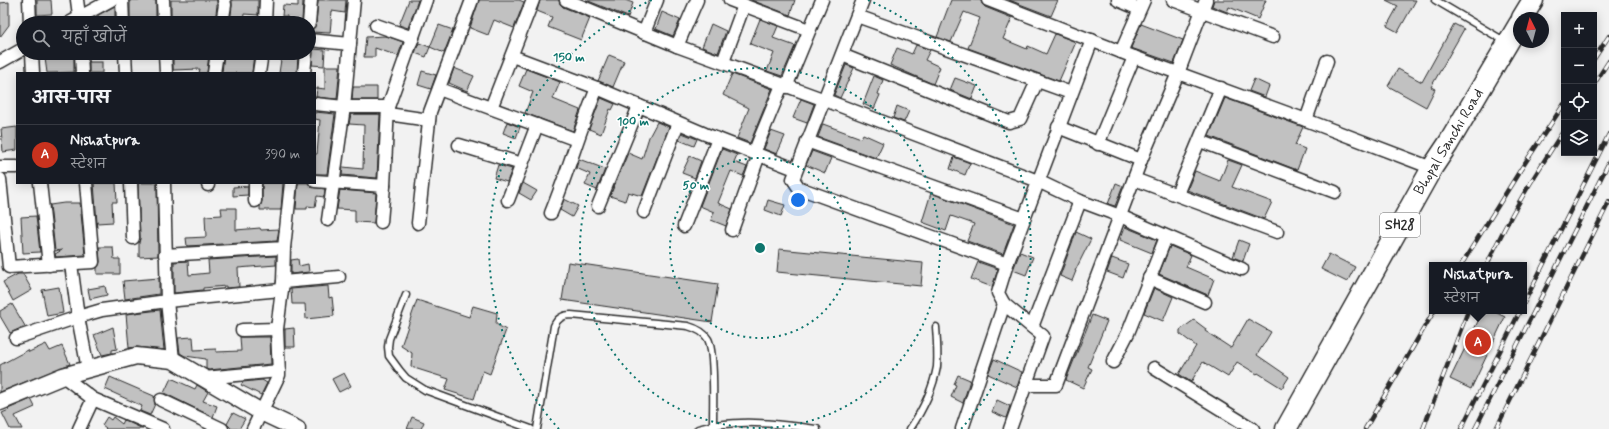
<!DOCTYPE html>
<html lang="hi">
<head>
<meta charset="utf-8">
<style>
	body { margin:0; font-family:Mynerve,"Playpen Sans Deva",sans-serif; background:#20242c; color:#f1f3f6 }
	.controls { position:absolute; right:12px; top:12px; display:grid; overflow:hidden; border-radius:0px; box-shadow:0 2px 10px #0003 }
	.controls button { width:36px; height:36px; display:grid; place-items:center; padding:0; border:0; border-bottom:1px solid #363941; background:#171b24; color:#f1f3f6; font:20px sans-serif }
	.compass { position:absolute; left:1513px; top:12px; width:36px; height:36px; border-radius:50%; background:#171b24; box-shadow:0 2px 10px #0003; rotate:354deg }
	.you { position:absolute; left:798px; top:200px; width:14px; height:14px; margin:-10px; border:3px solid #fff; border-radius:50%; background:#1a73e8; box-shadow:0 0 0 6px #1a73e833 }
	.badge { display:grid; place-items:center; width:26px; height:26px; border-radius:50%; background:#c8321e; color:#fff; font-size:13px; font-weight:700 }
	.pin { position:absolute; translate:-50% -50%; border:2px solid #fff; box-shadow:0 1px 4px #0006 }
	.popup { position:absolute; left:1429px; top:262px; width:98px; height:52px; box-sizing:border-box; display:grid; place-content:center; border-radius:0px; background:#171b24; filter:drop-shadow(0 1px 3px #0005); font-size:13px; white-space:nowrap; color:#9ea1a6 }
	.popup b { font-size:15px; color:#f1f3f6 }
	.popup::after { content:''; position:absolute; left:50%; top:100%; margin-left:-8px; border:8px solid transparent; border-top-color:#171b24 }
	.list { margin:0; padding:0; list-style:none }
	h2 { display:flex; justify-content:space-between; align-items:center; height:52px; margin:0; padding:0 16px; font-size:17px }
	h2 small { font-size:13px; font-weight:400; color:#9ea1a6 }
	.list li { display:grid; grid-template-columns:26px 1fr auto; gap:12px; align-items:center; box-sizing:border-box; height:60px; padding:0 16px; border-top:1px solid #363941 }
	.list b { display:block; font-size:15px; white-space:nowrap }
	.list p { margin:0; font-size:13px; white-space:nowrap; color:#9ea1a6 }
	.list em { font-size:13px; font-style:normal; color:#9ea1a6 }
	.icon { flex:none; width:22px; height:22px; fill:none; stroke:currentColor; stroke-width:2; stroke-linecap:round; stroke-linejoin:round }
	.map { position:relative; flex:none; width:1609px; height:429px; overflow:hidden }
	.search { position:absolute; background:#171b24; box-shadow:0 2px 10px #0003; left:16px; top:16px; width:300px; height:44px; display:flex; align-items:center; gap:10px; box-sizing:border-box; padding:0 14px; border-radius:22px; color:#9ea1a6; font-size:15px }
	.panel { position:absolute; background:#171b24; box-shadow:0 2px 10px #0003; left:16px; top:72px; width:300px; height:112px; border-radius:0px }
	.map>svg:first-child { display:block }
	.building { fill:#c1c1c1; stroke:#2b2b2b }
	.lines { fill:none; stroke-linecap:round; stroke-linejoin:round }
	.service-casing { stroke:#2b2b2b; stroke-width:9 }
	.minor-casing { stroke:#2b2b2b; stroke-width:15 }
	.tertiary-casing { stroke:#2b2b2b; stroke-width:19 }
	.primary-casing { stroke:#2b2b2b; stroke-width:23 }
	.service { stroke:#fff; stroke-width:6 }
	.minor { stroke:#fff; stroke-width:12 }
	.tertiary { stroke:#fff; stroke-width:16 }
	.primary { stroke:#fff; stroke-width:20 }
	.rail-casing { stroke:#2b2b2b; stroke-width:4.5 }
	.rail { stroke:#fff; stroke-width:3; stroke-dasharray:9; stroke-linecap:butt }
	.ring { fill:none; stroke:#0f766e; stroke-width:2; stroke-dasharray:2 4 }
	.labels { text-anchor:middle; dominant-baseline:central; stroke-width:3; stroke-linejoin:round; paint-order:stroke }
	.shield { fill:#fff; stroke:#6b6b6b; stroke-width:1 }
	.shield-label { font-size:14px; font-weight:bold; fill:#2b2b2b }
	.street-label { font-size:15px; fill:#2b2b2b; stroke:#fff }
	.centre { fill:#0f766e; stroke:#fff; stroke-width:2 }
	.ring-label { font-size:12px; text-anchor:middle; font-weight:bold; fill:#0f766e; stroke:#fff; stroke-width:3; stroke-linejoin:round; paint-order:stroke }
</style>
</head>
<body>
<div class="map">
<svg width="1609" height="429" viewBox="0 0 1609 429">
	<rect width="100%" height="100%" fill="#f2f2f2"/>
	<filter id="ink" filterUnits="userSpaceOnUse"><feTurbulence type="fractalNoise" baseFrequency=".025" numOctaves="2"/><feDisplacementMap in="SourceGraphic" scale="8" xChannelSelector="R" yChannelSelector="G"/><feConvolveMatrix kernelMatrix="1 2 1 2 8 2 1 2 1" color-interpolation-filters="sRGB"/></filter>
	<g filter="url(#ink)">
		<!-- building -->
		<g class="building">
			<polygon points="37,0 51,0 52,14 37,15"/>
			<rect x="130" y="0" width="26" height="23"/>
			<polygon points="171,0 217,0 217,5 215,23 171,23"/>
			<polygon points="232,0 258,0 258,15 244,14 243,23 230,23 232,6"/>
			<polygon points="298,0 303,0 302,23 287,23 287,16 282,16 283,5 298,6"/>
			<polygon points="318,0 346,0 345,13 332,11 330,33 311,32 316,24"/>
			<polygon points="409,0 418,0 408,28 399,25"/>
			<polygon points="479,0 519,0 524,2 514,28 494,20 488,35 470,28"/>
			<polygon points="540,0 559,0 560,4 563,7 590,18 581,40 548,27 552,17 537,11"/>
			<polygon points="586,0 625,0 633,3 628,17"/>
			<polygon points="751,0 795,0 790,15"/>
			<polygon points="951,0 981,0 982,4 985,7 1012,18 1003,39 1027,49 1028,46 1046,54 1055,34 1076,42 1059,81 968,48 980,18 964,12 951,42 937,37"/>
			<polygon points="1009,0 1058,0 1051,16"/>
			<polygon points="1214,0 1266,0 1258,19 1229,7 1227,12 1212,6"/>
			<polygon points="1386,0 1416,0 1398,32 1387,26 1398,6"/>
			<polygon points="9,2 9,25 0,37 0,3"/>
			<polygon points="115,6 115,23 99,23 98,15"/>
			<polygon points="662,12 680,20 673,36 656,29"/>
			<polygon points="760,19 778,26 773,38 795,46 782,76 767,71 774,53 750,44"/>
			<polygon points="711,24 726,31 718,53 702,47"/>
			<polygon points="1141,24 1183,40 1174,63 1131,48"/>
			<polygon points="1454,24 1464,29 1431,87 1435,89 1426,107 1388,86 1398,69 1422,82"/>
			<polygon points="439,25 453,30 444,53 430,47"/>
			<polygon points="366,37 386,36 403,42 398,56 375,48 375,57 364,57"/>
			<polygon points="419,43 430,47 426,57 415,53"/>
			<polygon points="916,45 930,50 925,60 940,67 933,84 890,65 897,48 912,54"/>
			<polygon points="313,49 325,50 324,66 312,65"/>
			<polygon points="57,53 74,53 74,72 47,73 45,58 57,56"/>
			<polygon points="173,53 209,53 207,73 199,73 200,69 173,70"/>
			<polygon points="224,53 254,53 252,73 222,73"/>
			<polygon points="282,53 298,53 297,73 279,73"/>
			<polygon points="609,55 624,61 613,87 598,81"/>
			<rect x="89" y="62" width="13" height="11"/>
			<polygon points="846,65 854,68 840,98 834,95"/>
			<polygon points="325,66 340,66 337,99 316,97 317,88 325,89"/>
			<polygon points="454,68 474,76 467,91 449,83"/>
			<polygon points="526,69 560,82 553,99 580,110 573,131 525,113 533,92 519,86"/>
			<polygon points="422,71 436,75 431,89 418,85"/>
			<polygon points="732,74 772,89 750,143 737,138 749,108 723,95"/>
			<polygon points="874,76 883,80 878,94 880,95 874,109 863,104"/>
			<polygon points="955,78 977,86 972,99 950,90"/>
			<polygon points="1254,79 1269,86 1265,97 1249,91"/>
			<polygon points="353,87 377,87 377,100 352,100"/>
			<polygon points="601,98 615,104 612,110 610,109 601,134 589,129"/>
			<polygon points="1225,98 1303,127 1295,145 1305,149 1297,170 1209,136"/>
			<polygon points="801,99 814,104 807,123 793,118"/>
			<polygon points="897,106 909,111 904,122 893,118"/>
			<polygon points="315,112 335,114 327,174 315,174 315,154 317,154 320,120 315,119"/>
			<polygon points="351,114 380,114 377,178 342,175 343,167 363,169 364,125 349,124"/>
			<polygon points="507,122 520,127 516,138 503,133"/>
			<polygon points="657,122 669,127 642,196 628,192 625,201 610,196 628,153 642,159 649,137"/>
			<polygon points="823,124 861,138 863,134 883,143 876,158 818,137"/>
			<polygon points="17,127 17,150 3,152 1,129"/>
			<polygon points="771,131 785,136 777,154 764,149"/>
			<polygon points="682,133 697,139 694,146 679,140"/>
			<polygon points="722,149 737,155 734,162 747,167 743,176 731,171 718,203 732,209 726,226 711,220 714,212 700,206"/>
			<polygon points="812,151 831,158 825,173 806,165"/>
			<polygon points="690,156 701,161 695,178 682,173"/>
			<polygon points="954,157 970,163 965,175 950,169"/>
			<polygon points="579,159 605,169 597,190 585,185 590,174 576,168"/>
			<polygon points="1228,160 1242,165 1232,187 1272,202 1264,219 1187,190 1195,171 1220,181"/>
			<polygon points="498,165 512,169 507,182 494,178"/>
			<polygon points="94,183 116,183 117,202 112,202 113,222 97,223"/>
			<polygon points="138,183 157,183 158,256 139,257 139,243 140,238"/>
			<polygon points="262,183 283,183 281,210 260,210 260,207 262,201"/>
			<polygon points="298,183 308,183 311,187 325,189 324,197 317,196 315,207 307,206 307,209 296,209"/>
			<polygon points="523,183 537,191 531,200 519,193"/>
			<polygon points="1116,183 1123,186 1115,206 1108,204"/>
			<polygon points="248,186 248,195 233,196 233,187"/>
			<polygon points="340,190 376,193 374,223 355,222 355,210 337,209"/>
			<polygon points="931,193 1014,224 1003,254 967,241 974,224 951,216 946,231 922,222"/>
			<polygon points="564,199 578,206 572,217 560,210"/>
			<polygon points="768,200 785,205 781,216 765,210"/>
			<polygon points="64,203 80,203 85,255 56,257 55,254 62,250 55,251 50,205"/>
			<polygon points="221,208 236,208 236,230 260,228 261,230 279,229 277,241 187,246 186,238 206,237 205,216 222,215"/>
			<polygon points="36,216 40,252 23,253 21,217"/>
			<polygon points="1125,227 1157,240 1152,253 1120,240"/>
			<polygon points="1076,232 1091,239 1075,271 1076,271 1072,281 1060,276"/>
			<polygon points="1239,240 1249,244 1243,261 1233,257"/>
			<polygon points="1170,246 1191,255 1186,267 1214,279 1208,295 1159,274"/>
			<polygon points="99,247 113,247 114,259 120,259 120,274 97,274 97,268 100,262"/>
			<polygon points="779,249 923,263 921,286 777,272"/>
			<polygon points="1020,252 1033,257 1026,275 1013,270"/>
			<polygon points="1329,254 1355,267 1347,282 1321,269"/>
			<polygon points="276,256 276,265 238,268 239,287 226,288 226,286 203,288 203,290 174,293 174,262 188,261 189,275 209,273 208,260"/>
			<polygon points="1112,258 1128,264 1123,278 1107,272"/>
			<polygon points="298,259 299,266 308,264 309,272 291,274 291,260"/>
			<polygon points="568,262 718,284 712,322 562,300"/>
			<polygon points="978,262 998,269 992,287 971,279"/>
			<polygon points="18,274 23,274 32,290 13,301 3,282"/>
			<polygon points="159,278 159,294 125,299 123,281"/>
			<polygon points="105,286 107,295 90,299 88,289"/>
			<polygon points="328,286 329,298 332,297 334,316 306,319 305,304 292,304 291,289"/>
			<polygon points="59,287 63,313 47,316 42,290"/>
			<polygon points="1154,288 1173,297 1163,321 1144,313"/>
			<polygon points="417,300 469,317 473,306 497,313 496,324 506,330 490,374 483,371 474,399 445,390 449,379 411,367 412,353 401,346"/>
			<polygon points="12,304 25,326 10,333 0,316 0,311"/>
			<polygon points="160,310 164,350 137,347 129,348 126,314"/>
			<polygon points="1483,311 1493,311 1505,317 1471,389 1450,379"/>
			<polygon points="1092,315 1107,321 1088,367 1092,369 1083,388 1066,380"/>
			<polygon points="1248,319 1271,332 1257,355 1289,377 1282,388 1258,373 1257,374 1237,362 1228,377 1203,362 1191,382 1179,374 1196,346 1180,334 1180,330 1194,320 1206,329 1205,331 1231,348"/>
			<polygon points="113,327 117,349 112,350 112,353 102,355 94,335"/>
			<polygon points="294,328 295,347 285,347 285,329"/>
			<polygon points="193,337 194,350 216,349 216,352 241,351 240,337 270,337 271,364 209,370 206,369 206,359 185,356 180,353 178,338"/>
			<polygon points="46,344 50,351 62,346 70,364 0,392 0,365 28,350 29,352"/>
			<polygon points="994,359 1022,372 1017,387 988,374"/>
			<polygon points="344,373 351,386 339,392 332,379"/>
			<polygon points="958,375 970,380 963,403 951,397 956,385 954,384"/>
			<polygon points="110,377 154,396 155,404 150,415 140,411 142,406 105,389"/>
			<polygon points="171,378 195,389 197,385 208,392 203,401 217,406 213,417 164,393"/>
			<polygon points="262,380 267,383 261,395 241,385 243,382"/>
			<polygon points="31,399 35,407 15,416 22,429 10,429 2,413 9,410 8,409"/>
			<polygon points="997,400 1010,406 1006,418 992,412"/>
			<polygon points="233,413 245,419 239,429 232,429 227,424"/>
			<polygon points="107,417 111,420 113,417 122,424 124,420 143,429 105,429 106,428 102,425"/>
			<polygon points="412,417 424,422 421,429 407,429"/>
		</g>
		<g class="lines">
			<!-- service casing -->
			<g class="service-casing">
				<g id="service">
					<polyline points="1435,0 1506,42"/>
					<polyline points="406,295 389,339 388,347 389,356 400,371 406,378 425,390 531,429"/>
					<path d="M537 429 554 326C557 319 562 315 571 315L688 326C695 328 704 332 708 339 715 352 713 407 713 425"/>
					<path d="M698 429C737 418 778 424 817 429"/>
					<path d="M910 429C922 411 933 389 937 367 938 354 937 340 936 327"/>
				</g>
			</g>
			<!-- minor casing -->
			<g class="minor-casing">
				<g id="minor">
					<polyline points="29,0 30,23"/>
					<polyline points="77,0 80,23"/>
					<polyline points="122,0 123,23"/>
					<polyline points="163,0 164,23"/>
					<polyline points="566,0 677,46 825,100 1038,181 1080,201 1120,216 1242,269"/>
					<polyline points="730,0 809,30"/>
					<polyline points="863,0 793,179 799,188 1007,264"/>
					<polyline points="988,0 1134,57 1306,120 1432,168"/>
					<polyline points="1118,0 1139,9"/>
					<polyline points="1173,0 1273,37"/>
					<polyline points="857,16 1071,93"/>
					<polyline points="69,23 111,0"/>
					<polyline points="222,23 225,5 224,0"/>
					<polyline points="265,23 266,0"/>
					<polyline points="309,23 311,0"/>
					<polyline points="376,25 413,38"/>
					<polyline points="644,33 657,0"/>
					<polyline points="309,40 350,44"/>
					<polyline points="677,46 697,0"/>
					<polyline points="1121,52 1144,0"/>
					<polyline points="32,53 33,73"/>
					<polyline points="81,53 82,73"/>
					<polyline points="125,53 126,73"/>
					<polyline points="165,53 166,73"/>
					<polyline points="842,55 1009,122 1020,119 1037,81"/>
					<polyline points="512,56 597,88"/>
					<polyline points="0,62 23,49"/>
					<polyline points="723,62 744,5"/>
					<polyline points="214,73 217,53"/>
					<polyline points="259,73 262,53"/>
					<polyline points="304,73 306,53"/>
					<polyline points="786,87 822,0"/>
					<polyline points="439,89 577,140"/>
					<polyline points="315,104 344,107 388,107 384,186 381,222"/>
					<polyline points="388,107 426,0"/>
					<polyline points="491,108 533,0"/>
					<polyline points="388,114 429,120"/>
					<polyline points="1306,120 1327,61"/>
					<polyline points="1058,127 1141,160"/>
					<polyline points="807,141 1024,219"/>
					<polyline points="1200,141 1335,192"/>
					<polyline points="1098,144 1134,57"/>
					<polyline points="459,145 522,164"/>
					<polyline points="754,153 782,85"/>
					<polyline points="0,167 17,167"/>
					<polyline points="0,179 9,267 93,262 86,183"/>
					<polyline points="1134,179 1277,232"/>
					<polyline points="315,181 384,186"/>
					<polyline points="40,183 49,265"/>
					<polyline points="131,183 133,238"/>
					<polyline points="164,183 167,301 173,360"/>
					<polyline points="208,185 208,183"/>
					<polyline points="1177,194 1221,88"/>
					<polyline points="508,200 537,125"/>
					<polyline points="255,201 255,183"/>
					<polyline points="598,206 639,106"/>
					<polyline points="644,212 678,123"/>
					<path d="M551 213C568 172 580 129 597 88L705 134 795 169"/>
					<polyline points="328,220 344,107 354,0"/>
					<polyline points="418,223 430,112 472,0"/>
					<polyline points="684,226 718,139"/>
					<polyline points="732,230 759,155"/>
					<polyline points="165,255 284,248 291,183"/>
					<polyline points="71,264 78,317 88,369"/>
					<polyline points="1149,278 1205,302"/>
					<polyline points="283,282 339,277"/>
					<polyline points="1004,304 1032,327"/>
					<polyline points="242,330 277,329"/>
					<polyline points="16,338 78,317 102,310 167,301 281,290"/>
					<polyline points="1113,362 1128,333 1166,237"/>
					<polyline points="1154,368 1253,429"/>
					<polyline points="63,376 93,399 163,429"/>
					<polyline points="204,378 279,371"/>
					<polyline points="1026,385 1056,385 1141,160 1178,73 1206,0"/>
					<polyline points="161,400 222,429"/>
					<polyline points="79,429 93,399"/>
					<polyline points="253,429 279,375 277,329 283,282 284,248"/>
					<polyline points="962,429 1004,304 998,293 1007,264 1092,40"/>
					<polyline points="1010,429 1043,336 1032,327 1080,201"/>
				</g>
			</g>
			<!-- tertiary casing -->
			<g class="tertiary-casing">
				<polyline id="tertiary" points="0,402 63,376 136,356 173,360 261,412 297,429"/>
			</g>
			<!-- primary casing -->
			<g class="primary-casing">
				<g id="primary">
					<polyline points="1522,18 1533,0"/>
					<polyline points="1286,429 1432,168 1448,144 1519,24"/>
				</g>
			</g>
			<!-- service -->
			<use href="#service" class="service"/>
			<!-- minor -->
			<use href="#minor" class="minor"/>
			<!-- tertiary -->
			<use href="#tertiary" class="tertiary"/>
			<!-- primary -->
			<use href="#primary" class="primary"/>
			<!-- rail casing -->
			<g class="rail-casing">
				<g id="rail">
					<polyline points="1594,59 1609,36"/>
					<polyline points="1594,84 1609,61"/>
					<polyline points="1461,265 1521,169 1564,104"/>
					<path d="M1487 265C1508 217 1536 173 1564 130"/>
					<polyline points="1524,303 1609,134"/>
					<polyline points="1365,429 1434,311"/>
					<polyline points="1423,429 1468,311"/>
					<polyline points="1461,429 1520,311"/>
					<polyline points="1475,429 1609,162"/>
					<polyline points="1496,429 1609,202"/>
				</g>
			</g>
			<!-- rail -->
			<use href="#rail" class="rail"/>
		</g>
	</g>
	<!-- distance rings -->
	<g class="ring">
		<circle cx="760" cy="248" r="90"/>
		<circle cx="760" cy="248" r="180"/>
		<path d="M559 429A270 270 0 0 1 652 0M868 0A270 270 0 0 1 961 429"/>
	</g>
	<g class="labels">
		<!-- shield labels -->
		<rect class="shield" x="1380" y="213" width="40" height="24" rx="3"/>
		<g class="shield-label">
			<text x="1400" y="225">SH28</text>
		</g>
		<!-- street labels -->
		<g class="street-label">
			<text transform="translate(1449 142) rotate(-59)">Bhopal Sanchi Road</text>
		</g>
	</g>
	<circle cx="760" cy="248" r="6" class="centre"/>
	<g class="ring-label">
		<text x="569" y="61">150 m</text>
		<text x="633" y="125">100 m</text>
		<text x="696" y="189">50 m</text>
	</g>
</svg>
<div class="controls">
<button>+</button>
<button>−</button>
<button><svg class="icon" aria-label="locate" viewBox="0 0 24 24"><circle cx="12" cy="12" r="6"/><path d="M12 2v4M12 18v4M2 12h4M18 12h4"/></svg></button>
<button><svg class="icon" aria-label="layers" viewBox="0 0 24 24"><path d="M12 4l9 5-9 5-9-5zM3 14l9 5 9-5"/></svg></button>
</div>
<svg class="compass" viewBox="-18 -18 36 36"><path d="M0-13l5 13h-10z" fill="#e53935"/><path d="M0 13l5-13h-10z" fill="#9ea1a6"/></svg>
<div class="you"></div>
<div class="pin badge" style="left:1478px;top:342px">A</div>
<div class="popup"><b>Nishatpura</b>स्टेशन</div>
<div class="search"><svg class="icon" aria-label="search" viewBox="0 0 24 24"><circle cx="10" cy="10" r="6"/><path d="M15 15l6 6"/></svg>यहाँ खोजें</div>
<section class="panel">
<h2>आस-पास<small></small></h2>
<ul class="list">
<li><span class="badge">A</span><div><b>Nishatpura</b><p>स्टेशन</p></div><em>390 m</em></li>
</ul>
</section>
</div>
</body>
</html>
